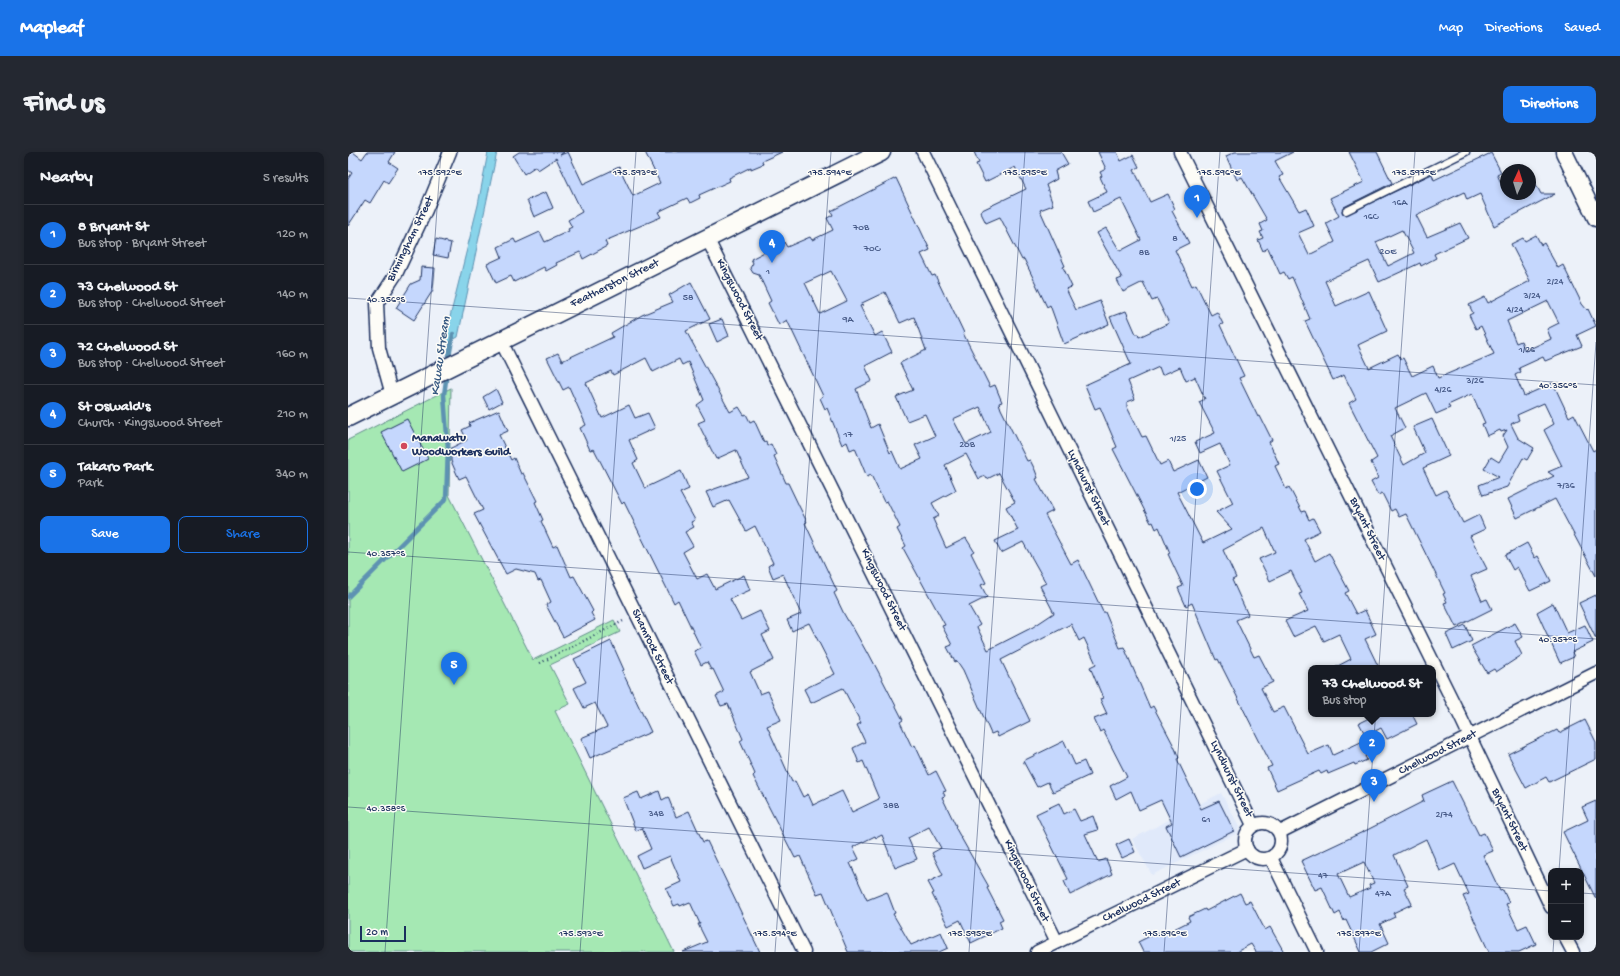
<!DOCTYPE html>
<html lang="en">
<head>
<meta charset="utf-8">
<style>
	body { margin:0; font-family:"Gochi Hand",sans-serif; background:#242831; color:#f1f3f6 }
	.controls { position:absolute; right:12px; bottom:12px; display:grid; overflow:hidden; border-radius:8px; box-shadow:0 2px 6px #0003 }
	.controls button { width:36px; height:36px; display:grid; place-items:center; padding:0; border:0; border-bottom:1px solid #363941; background:#171b24; color:#f1f3f6; font:20px sans-serif }
	.compass { position:absolute; left:1152px; top:12px; width:36px; height:36px; border-radius:50%; background:#171b24; box-shadow:0 2px 6px #0003; rotate:4deg }
	.scale { position:absolute; left:12px; bottom:10px; width:46px; box-sizing:border-box; padding-left:4px; border:2px solid #1b2f5e; border-top:0; font-size:11px; line-height:14px; white-space:nowrap; color:#1b2f5e; -webkit-text-stroke:3px #fdfcf7; paint-order:stroke }
	.you { position:absolute; left:849px; top:337px; width:14px; height:14px; margin:-10px; border:3px solid #fff; border-radius:50%; background:#1a73e8; box-shadow:0 0 0 6px #1a73e833 }
	.badge { display:grid; place-items:center; width:26px; height:26px; border-radius:50%; background:#1a73e8; color:#fff; font-size:13px; font-weight:700 }
	.pin { position:absolute; translate:-50% -33px; filter:drop-shadow(0 1px 2px #0008) }
	.pin::after { content:''; position:absolute; top:21px; width:14px; height:12px; background:inherit; clip-path:polygon(0 0,100% 0,50% 100%) }
	.popup { position:absolute; left:960px; top:513px; width:128px; height:52px; box-sizing:border-box; display:grid; place-content:center; border-radius:8px; background:#171b24; filter:drop-shadow(0 1px 3px #0005); font-size:13px; white-space:nowrap; color:#9ea1a6 }
	.popup b { font-size:15px; color:#f1f3f6 }
	.popup::after { content:''; position:absolute; left:50%; top:100%; margin-left:-8px; border:8px solid transparent; border-top-color:#171b24 }
	.list { margin:0; padding:0; list-style:none }
	h2 { display:flex; justify-content:space-between; align-items:center; height:52px; margin:0; padding:0 16px; font-size:17px }
	h2 small { font-size:13px; font-weight:400; color:#9ea1a6 }
	.list li { display:grid; grid-template-columns:26px 1fr auto; gap:12px; align-items:center; box-sizing:border-box; height:60px; padding:0 16px; border-top:1px solid #363941 }
	.list b { display:block; font-size:15px; white-space:nowrap }
	.list p { margin:0; font-size:13px; white-space:nowrap; color:#9ea1a6 }
	.list em { font-size:13px; font-style:normal; color:#9ea1a6 }
	.actions { display:flex; gap:8px; padding:12px 16px }
	.actions a { flex:1; padding:9px 0; border:1px solid #1a73e8; border-radius:8px; text-align:center; font-size:14px; color:#1a73e8 }
	.actions .main { background:#1a73e8; color:#fff }
	.map { position:relative; flex:none; width:1248px; height:800px; overflow:hidden; border-radius:8px }
	header { display:flex; align-items:center; gap:24px; box-sizing:border-box; height:56px; padding:0 20px; background:#1a73e8; color:#fff }
	header strong { font-size:19px }
	nav { display:flex; gap:22px; margin-inline-start:auto; font-size:14px }
	.intro { display:flex; align-items:center; justify-content:space-between; box-sizing:border-box; height:96px; padding:0 24px }
	h1 { margin:0; font-size:28px }
	.button { padding:10px 18px; border-radius:8px; background:#1a73e8; color:#fff; font-size:14px; font-weight:700 }
	main { display:flex; gap:24px; padding:0 24px }
	aside { flex:1; background:#171b24; border-radius:8px; box-shadow:0 2px 6px #0003 }
	.map>svg:first-child { display:block }
	.built { fill:#e0e9fa }
	.green { fill:#a5e8b3; stroke:#608c88 }
	.water { fill:#89d4ea; stroke:#5d92b2 }
	.lines { fill:none; stroke-linecap:round; stroke-linejoin:round }
	.stream { stroke:#5d92b2; stroke-width:4.5 }
	.building { fill:#c5d7fd; stroke:#1b2f5e; fill-rule:evenodd }
	.service-casing { stroke:#1b2f5e; stroke-width:9 }
	.minor-casing { stroke:#1b2f5e; stroke-width:15 }
	.tertiary-casing { stroke:#1b2f5e; stroke-width:19 }
	.secondary-casing { stroke:#1b2f5e; stroke-width:21 }
	.path { stroke:#1b2f5e; stroke-width:2.5; stroke-dasharray:1 3; stroke-linecap:butt }
	.service { stroke:#fdfcf7; stroke-width:6 }
	.minor { stroke:#fdfcf7; stroke-width:12 }
	.tertiary { stroke:#fdfcf7; stroke-width:16 }
	.secondary { stroke:#fdfcf7; stroke-width:18 }
	.ticks { fill:none; stroke:#1b2f5e; stroke-width:1; stroke-opacity:0.45 }
	.poi-dot { fill:#d1495b; stroke:#fdfcf7; stroke-width:1.5 }
	.labels { text-anchor:middle; dominant-baseline:central; stroke-width:3; stroke-linejoin:round; paint-order:stroke }
	.number-label { font-size:10px; fill:#465986 }
	.street-label { font-size:12px; fill:#1b2f5e; stroke:#fdfcf7 }
	.poi-label { font-size:12px; font-weight:bold; fill:#1b2f5e; stroke:#fdfcf7; text-anchor:start }
	.water-label { font-size:13px; font-style:italic; fill:#365881; stroke:#fdfcf7 }
	.ticks-label { font-size:10px; text-anchor:middle; fill:#1b2f5e; stroke:#fdfcf7; stroke-width:3; stroke-linejoin:round; paint-order:stroke }
</style>
</head>
<body>
<header>
<strong>Mapleaf</strong>
<nav><a>Map</a><a>Directions</a><a>Saved</a></nav>
</header>
<div class="intro"><h1>Find us</h1><a class="button">Directions</a></div>
<main>
<aside>
<h2>Nearby<small>5 results</small></h2>
<ul class="list">
<li><span class="badge">1</span><div><b>8 Bryant St</b><p>Bus stop · Bryant Street</p></div><em>120 m</em></li>
<li><span class="badge">2</span><div><b>73 Chelwood St</b><p>Bus stop · Chelwood Street</p></div><em>140 m</em></li>
<li><span class="badge">3</span><div><b>72 Chelwood St</b><p>Bus stop · Chelwood Street</p></div><em>160 m</em></li>
<li><span class="badge">4</span><div><b>St Oswald's</b><p>Church · Kingswood Street</p></div><em>210 m</em></li>
<li><span class="badge">5</span><div><b>Takaro Park</b><p>Park</p></div><em>340 m</em></li>
</ul>
<div class="actions"><a class="main">Save</a><a>Share</a></div>
</aside>
<div class="map">
<svg width="1248" height="800" viewBox="0 0 1248 800">
	<rect width="100%" height="100%" fill="#ecf1f9"/>
	<filter id="ink" filterUnits="userSpaceOnUse"><feTurbulence type="fractalNoise" baseFrequency=".025" numOctaves="2"/><feDisplacementMap in="SourceGraphic" scale="8" xChannelSelector="R" yChannelSelector="G"/><feConvolveMatrix kernelMatrix="1 2 1 2 8 2 1 2 1" color-interpolation-filters="sRGB"/></filter>
	<g filter="url(#ink)">
		<!-- built -->
		<polygon class="built" points="873,641 891,674 890,681 804,723 784,687"/>
		<!-- green -->
		<polygon class="green" points="103,236 101,343 185,508 266,468 272,480 202,513 222,552 207,559 326,800 0,800 0,288"/>
		<!-- water -->
		<polygon class="water" points="140,0 149,0 110,185 95,193 130,53"/>
		<g class="lines">
			<!-- stream -->
			<g class="stream">
				<polyline points="100,210 105,182"/>
				<polyline points="0,445 98,347 100,297 96,243 99,221"/>
			</g>
		</g>
		<!-- building -->
		<g class="building">
			<polygon points="0,0 5,0 14,7 19,0 47,0 41,10 50,16 40,31 36,28 22,51 17,48 0,74 0,27 4,21 0,18"/>
			<polygon points="171,0 216,0 212,3 220,0 235,32 271,15 285,44 312,31 297,0 434,0 414,9 415,12 403,17 403,15 381,26 382,29 351,43 352,46 342,51 339,46 310,60 313,65 257,89 259,94 235,107 232,100 208,111 209,113 198,119 196,115 166,130 163,124 148,131 139,112 154,105 150,95 166,87 168,91 192,80 197,90 221,79 220,77 224,75 220,68 234,60 208,6 190,18 188,14 176,22 165,4"/>
			<polygon points="626,0 713,0 720,12 707,19 709,27 698,33 705,53 692,58 717,114 715,115 724,135 718,137 728,158 752,149 761,172 716,192 702,153 699,155 676,107 674,108 652,65 638,71 632,59 678,37 667,15 637,30 628,12 631,11"/>
			<path d="M750 0H769L773 9 785 3 791 15 786 18 802 50 820 42 827 57 824 59 841 91 827 98 844 134 848 132 863 163 869 160 875 172 872 173 896 224 891 226 910 265 912 264 924 288 921 290 931 312 927 314 938 337 941 335 954 360 957 359 961 368 965 366 972 379 956 387 967 409 981 401 1001 439 997 441 1008 462 1017 458 1028 482 1017 487 1031 516H986L1003 507 991 482 976 489 968 474 945 485 937 469 960 459 951 442 954 441 943 419 922 429 911 407 927 400 916 376 875 398 888 426 884 428 900 463 888 468 906 505 911 503 925 530 913 536 925 560 936 555 960 602 981 593 985 603 1013 590 1019 603 1017 604 1019 608 1007 613 1006 611 980 622 979 619 973 622 971 619 929 638 919 616 924 614 870 507 868 508 844 451 838 454 830 436 835 434 820 402 822 401 811 375 808 377 805 370 803 371 765 297 769 295 752 255 747 257 737 233 783 212 762 165 778 159 788 182H790L791 185 821 171 809 147 804 149 795 130 775 140 769 128 774 126 749 81 758 76 772 99 793 88 773 47 745 60 740 49 759 40 752 25 754 24 752 20 758 17ZM811 215 814 223 832 215 838 229 847 225 857 247 851 250 867 281 847 290 852 301 872 292 882 313 869 319 885 351 868 360 884 377 855 391 829 340 859 325 851 308 825 320 820 309 812 313 798 284 794 285 779 255V250L787 247 780 229Z"/>
			<path d="M887 0H945L927 9 935 23 931 25 951 59 958 56 966 74 950 81 961 103 987 90 978 71 991 64 982 46 1016 30 1001 0H1029L1044 31 996 55 994 59 997 63 1084 22 1086 28 1143 1 1153 20 1149 22 1158 42H1182V21L1193 42H1207L1146 74 1132 42 1119 48 1116 40 1068 63 1079 85 1112 71 1120 86 1086 102 1088 106 1073 114 1072 111 1031 130 1021 109 977 129 988 154 1021 139 1039 179 1010 193 1021 216 1050 202 1053 207 1055 206 1064 224 1085 214 1090 226 1146 202 1133 174 1128 177 1121 163 1125 161 1121 153 1137 145 1140 151 1182 129 1163 92 1175 86 1177 89 1188 83 1193 93 1196 91 1210 116 1215 113 1234 152 1239 158 1240 157 1248 174 1229 183 1234 194 1197 209 1195 205 1171 216 1173 220 1167 223 1176 244 1205 231 1221 265 1226 262 1245 299 1248 297V424L1207 347 1169 366 1160 347 1206 324 1200 320 1214 314 1196 278 1206 272 1196 251 1169 263 1171 268 1163 272 1170 286 1186 296 1179 308 1175 306 1159 335 1135 343 1131 333 1151 325 1136 317 1143 305 1151 310 1160 295 1155 284 1159 278 1153 280 1152 278 1139 284 1134 272 1137 271 1124 242 1100 253 1102 256 1088 262 1078 241 1047 256 1057 276 1042 284 1056 313 1077 301 1065 275 1084 267 1101 304 1075 316 1088 343 1098 338 1115 371 1131 363 1137 377 1122 384 1139 417 1123 424 1134 449 1139 447 1144 457 1108 475 1096 451 1099 450 1095 442 1097 441 1058 362 1051 365 1047 357 1043 359 1034 341 1030 343 1023 330 1030 326 1023 310 1029 306 1001 251 1008 247 996 223 985 228 957 169 962 167 944 125 940 127 936 120 932 122 920 96 915 99 910 88 915 86 912 80 915 79 912 72 919 68 894 25 889 28 878 4ZM1054 78 1066 101 1040 114 1028 90ZM1200 149 1211 171 1199 177 1203 187 1177 199 1173 189 1168 191 1159 169Z"/>
			<path d="M548 26 582 98 573 102 584 124 587 123 597 144 598 143 616 181H615L642 235 647 233 654 250 651 251 653 257 679 309 682 308 687 318 690 326 688 327 705 359 697 363 723 412 730 408 755 460H757L772 496 776 495 802 556 805 554 826 594 831 606 829 607 853 657 871 649 886 679 833 705 818 674 824 671 813 648 791 658 783 639 768 647 762 634 779 625 755 578 752 580 746 567 759 562 752 547 755 546 742 515 748 512 736 486 731 489 723 472 653 508 682 569 650 585 648 580 643 582 615 518 609 509 607 510 599 495 604 493 594 474 597 473 555 396 558 394 549 377 552 375 539 349 536 350 523 323 519 325 507 296 502 298 499 290 494 293 479 256 477 257 472 246 475 244 439 168 431 173 420 151 423 149 411 123 405 121 402 116 405 111 403 107 436 90 439 95 462 85 464 88 485 78 479 66 485 63 483 59ZM483 119 499 149 472 162 457 131ZM537 140 552 171 566 165 578 198 552 211 565 238 548 245 559 269 577 262 587 284 567 293 574 307 552 317 544 299 542 301 530 272 523 276 508 237 524 229 517 214 544 200 534 180 527 184 512 154 515 153 514 151ZM632 255 643 280 618 292 605 267ZM618 302 631 327 637 324 639 327 651 321 667 350 658 355 670 378 647 389 653 401 675 390 698 431 692 434 706 461 685 475 640 498 629 475 632 473 621 454 639 445 633 433 638 431 623 401 626 399 618 386 598 396 585 367 591 364 584 351 608 338 597 313Z"/>
			<polygon points="198,40 205,56 186,65 179,48"/>
			<polygon points="88,87 103,91 100,106 85,103"/>
			<polygon points="73,115 87,116 85,138 66,168 48,156 63,132 72,128"/>
			<path d="M343 130 362 167 338 179 382 260 391 255 396 263 398 262 402 270 406 268 416 290 418 289 419 294 423 292 428 303 426 304 438 331H440L452 356 459 370 457 371 489 439 486 441 496 462 503 474H504L519 501 520 500 531 521 555 568 552 570 564 595 567 593 581 623 588 619 598 639 595 640 597 644 594 645 608 674 607 675 641 735 639 736 655 767 651 769 654 776 623 791 612 768 600 774 584 742 586 741 580 730 595 723 584 701 593 696 581 675 560 686 569 707 547 716 534 683 528 686 527 684 505 695 511 707 502 711 519 748 539 740 547 761 545 762 563 793 593 780 600 796 591 800H500L475 740 469 742 452 704 447 706 405 624 407 622 392 589 395 587 380 552 373 554 368 544 376 540 365 517 363 518 359 510 353 513 346 499 353 496 330 448 326 451 276 350 274 352 246 297 242 298 232 276 238 273 221 235 215 238 199 206 210 201 214 209 265 185 263 181 294 163 325 150 321 143ZM298 206 305 220 331 207 334 213 340 210 356 248 349 253 357 268 350 271 368 307 388 298 400 325 358 340 365 355 381 348 398 379 407 374 425 411 420 414 425 426 435 422 453 462 439 468 444 479 461 471 487 522 456 537 463 551 495 536 513 571 509 573 517 590 505 596 511 611 515 609 531 647 504 660 494 639 465 653 460 642 455 645 447 629 444 630 419 574 433 568 420 539 412 542 402 520 426 508 414 483 422 479 412 459 393 468 382 447 402 438 396 423 367 437 359 422 349 427 335 400 345 394 337 380 346 375 343 370 347 368 332 341 341 337 333 319 297 336 285 311 290 308 281 288 307 276 300 261 287 266 281 253 254 266 238 231 263 219 265 223Z"/>
			<polygon points="374,167 381,184 369,190 361,172"/>
			<polygon points="148,237 154,250 141,257 135,245"/>
			<polygon points="151,258 160,279 151,283 163,308 166,306 173,322 175,321 189,349 187,350 195,368 193,369 205,395 209,393 223,425 226,424 245,459 243,461 247,468 215,485 198,453 203,450 193,428 190,429 187,422 168,417 158,422 126,362 135,358 118,324 111,327 103,309 103,296 119,288 114,278 122,274 121,271"/>
			<polygon points="59,267 80,307 54,320 33,280"/>
			<polygon points="1179,391 1187,406 1190,404 1203,429 1182,439 1169,415 1165,418 1157,403"/>
			<polygon points="1248,443 1248,487 1231,451"/>
			<polygon points="1205,451 1219,481 1237,473 1245,490 1224,500 1226,505 1212,511 1189,460"/>
			<polygon points="1167,471 1175,485 1167,489 1174,503 1148,520 1146,517 1139,521 1123,494"/>
			<polygon points="1117,473 1124,489 1105,498 1098,482"/>
			<polygon points="263,489 276,518 274,519 303,580 242,606 233,586 259,575 247,551 236,556 226,536 238,530 226,507"/>
			<polygon points="1029,562 1064,562 1069,572 1039,587 1033,576 1018,584 1011,571"/>
			<polygon points="1237,568 1248,590 1248,607 1201,630 1198,625 1178,636 1160,602 1209,578 1211,581"/>
			<polygon points="716,589 727,613 736,609 742,623 705,640 700,630 689,635 675,609"/>
			<path d="M1104 629 1131 683 1136 681 1145 699 1135 703 1152 739 1155 738 1161 751 1158 752 1170 777 1179 773 1188 792 1171 800H1141L1115 744 1121 742 1107 712 1092 719 1078 687 1046 703 1060 734 1056 736 1064 752 1045 761 1047 765 1032 772 1041 791 1023 800H1013L998 768 996 769 992 760 987 763 974 735 967 738 953 709 1019 678 1076 649 1074 643ZM1016 710 1026 731 1021 733 1022 736 1001 745 990 722Z"/>
			<polygon points="311,639 314,648 320,645 328,665 341,659 355,690 359,689 412,800 335,800 359,790 350,772 352,772 342,750 332,754 331,752 326,754 318,737 333,730 322,704 294,716 289,704 303,697 294,676 288,679 275,646 290,640 293,647"/>
			<polygon points="1248,649 1248,747 1215,680 1240,668 1234,655"/>
			<polygon points="711,651 716,662 726,657 732,669 745,664 750,678 737,682 750,710 758,707 764,722 722,743 716,729 720,727 688,662"/>
			<polygon points="781,687 787,700 774,706 768,693"/>
			<polygon points="892,741 897,751 902,749 917,778 922,775 936,800 908,800 903,792 888,800 795,800 790,790 810,780 811,783 816,782 842,769 840,765 857,757 858,759"/>
		</g>
		<g class="lines">
			<!-- service casing -->
			<g class="service-casing">
				<polyline id="service" points="998,59 1118,0"/>
			</g>
			<!-- minor casing -->
			<g class="minor-casing">
				<g id="minor">
					<polyline points="575,0 905,673"/>
					<polyline points="832,0 1112,564 1203,755"/>
					<polyline points="359,86 709,790"/>
					<polyline points="153,189 456,800"/>
					<polyline points="44,243 31,196 29,151 48,122 78,58 102,0"/>
					<circle cx="915" cy="689" r="18"/>
					<polyline points="932,680 1248,521"/>
					<polyline points="923,706 969,800"/>
					<polyline points="1217,785 1225,800"/>
					<polyline points="689,800 899,697"/>
				</g>
			</g>
			<!-- tertiary casing -->
			<g class="tertiary-casing">
				<polyline id="tertiary" points="1216,0 1248,66"/>
			</g>
			<!-- secondary casing -->
			<g class="secondary-casing">
				<polyline id="secondary" points="0,265 533,0"/>
			</g>
			<!-- path -->
			<polyline class="path" points="192,511 277,468"/>
			<!-- service -->
			<use href="#service" class="service"/>
			<!-- minor -->
			<use href="#minor" class="minor"/>
			<!-- tertiary -->
			<use href="#tertiary" class="tertiary"/>
			<!-- secondary -->
			<use href="#secondary" class="secondary"/>
		</g>
	</g>
	<!-- ticks -->
	<path class="ticks" d="M0 146 1248 233M0 400 1248 487M0 655 1203 739M1211 719 1248 190M1233 741 1248 742M37 800 93 0M232 800 288 0M427 800 483 0M621 800 677 0M816 800 872 0M1011 800 1067 0M1205 800 1206 785"/>
	<!-- markers -->
	<circle class="poi-dot" cx="56" cy="294" r="4"/>
	<g class="labels">
		<!-- number labels -->
		<g class="number-label">
			<text x="1052" y="51">16A</text>
			<text x="1023" y="65">16C</text>
			<text x="513" y="76">70B</text>
			<text x="827" y="87">8</text>
			<text x="524" y="97">70C</text>
			<text x="1040" y="100">20E</text>
			<text x="796" y="101">8B</text>
			<text x="420" y="120">1</text>
			<text x="1207" y="130">2/24</text>
			<text x="1184" y="144">3/24</text>
			<text x="340" y="146">58</text>
			<text x="1167" y="158">4/24</text>
			<text x="500" y="168">9A</text>
			<text x="1179" y="198">1/26</text>
			<text x="1127" y="229">3/26</text>
			<text x="1095" y="238">4/26</text>
			<text x="500" y="283">17</text>
			<text x="830" y="287">1/25</text>
			<text x="619" y="293">20B</text>
			<text x="1218" y="334">7/36</text>
			<text x="543" y="654">38B</text>
			<text x="308" y="662">34B</text>
			<text x="1096" y="663">2/74</text>
			<text x="858" y="668">61</text>
			<text x="975" y="724">47</text>
			<text x="1035" y="742">47A</text>
		</g>
		<!-- street labels -->
		<g class="street-label">
			<text transform="translate(63 87) rotate(-64)">Birmingham Street</text>
			<text transform="translate(267 132) rotate(-26)">Featherston Street</text>
			<text transform="translate(391 148) rotate(63)">Kingswood Street</text>
			<text transform="translate(740 336) rotate(64)">Lyndhurst Street</text>
			<text transform="translate(1019 377) rotate(64)">Bryant Street</text>
			<text transform="translate(535 438) rotate(64)">Kingswood Street</text>
			<text transform="translate(304 495) rotate(64)">Shamrock Street</text>
			<text transform="translate(1090 601) rotate(-27)">Chelwood Street</text>
			<text transform="translate(883 627) rotate(64)">Lyndhurst Street</text>
			<text transform="translate(1161 668) rotate(64)">Bryant Street</text>
			<text transform="translate(678 729) rotate(64)">Kingswood Street</text>
			<text transform="translate(794 749) rotate(-26)">Chelwood Street</text>
		</g>
		<!-- poi labels -->
		<g class="poi-label">
			<text x="64" y="287">Manawatu<tspan x="64" dy="14">Woodworkers Guild</tspan></text>
		</g>
		<!-- water labels -->
		<g class="water-label">
			<text transform="translate(93 204) rotate(-82)">Kawau Stream</text>
		</g>
	</g>
	<g class="ticks-label">
		<text x="92" y="23">175.592°E</text>
		<text x="287" y="23">175.593°E</text>
		<text x="482" y="23">175.594°E</text>
		<text x="677" y="23">175.595°E</text>
		<text x="871" y="23">175.596°E</text>
		<text x="1066" y="23">175.597°E</text>
		<text x="38" y="150">40.356°S</text>
		<text x="1210" y="236">40.356°S</text>
		<text x="38" y="404">40.357°S</text>
		<text x="1210" y="490">40.357°S</text>
		<text x="38" y="659">40.358°S</text>
		<text x="233" y="784">175.593°E</text>
		<text x="427" y="784">175.594°E</text>
		<text x="622" y="784">175.595°E</text>
		<text x="817" y="784">175.596°E</text>
		<text x="1011" y="784">175.597°E</text>
	</g>
</svg>
<div class="controls">
<button>+</button>
<button>−</button>
</div>
<svg class="compass" viewBox="-18 -18 36 36"><path d="M0-13l5 13h-10z" fill="#e53935"/><path d="M0 13l5-13h-10z" fill="#9ea1a6"/></svg>
<div class="scale">20 m</div>
<div class="you"></div>
<div class="pin badge" style="left:849px;top:66px">1</div>
<div class="pin badge" style="left:1024px;top:611px">2</div>
<div class="popup"><b>73 Chelwood St</b>Bus stop</div>
<div class="pin badge" style="left:1026px;top:650px">3</div>
<div class="pin badge" style="left:424px;top:111px">4</div>
<div class="pin badge" style="left:106px;top:533px">5</div>
</div>
</main>
</body>
</html>
